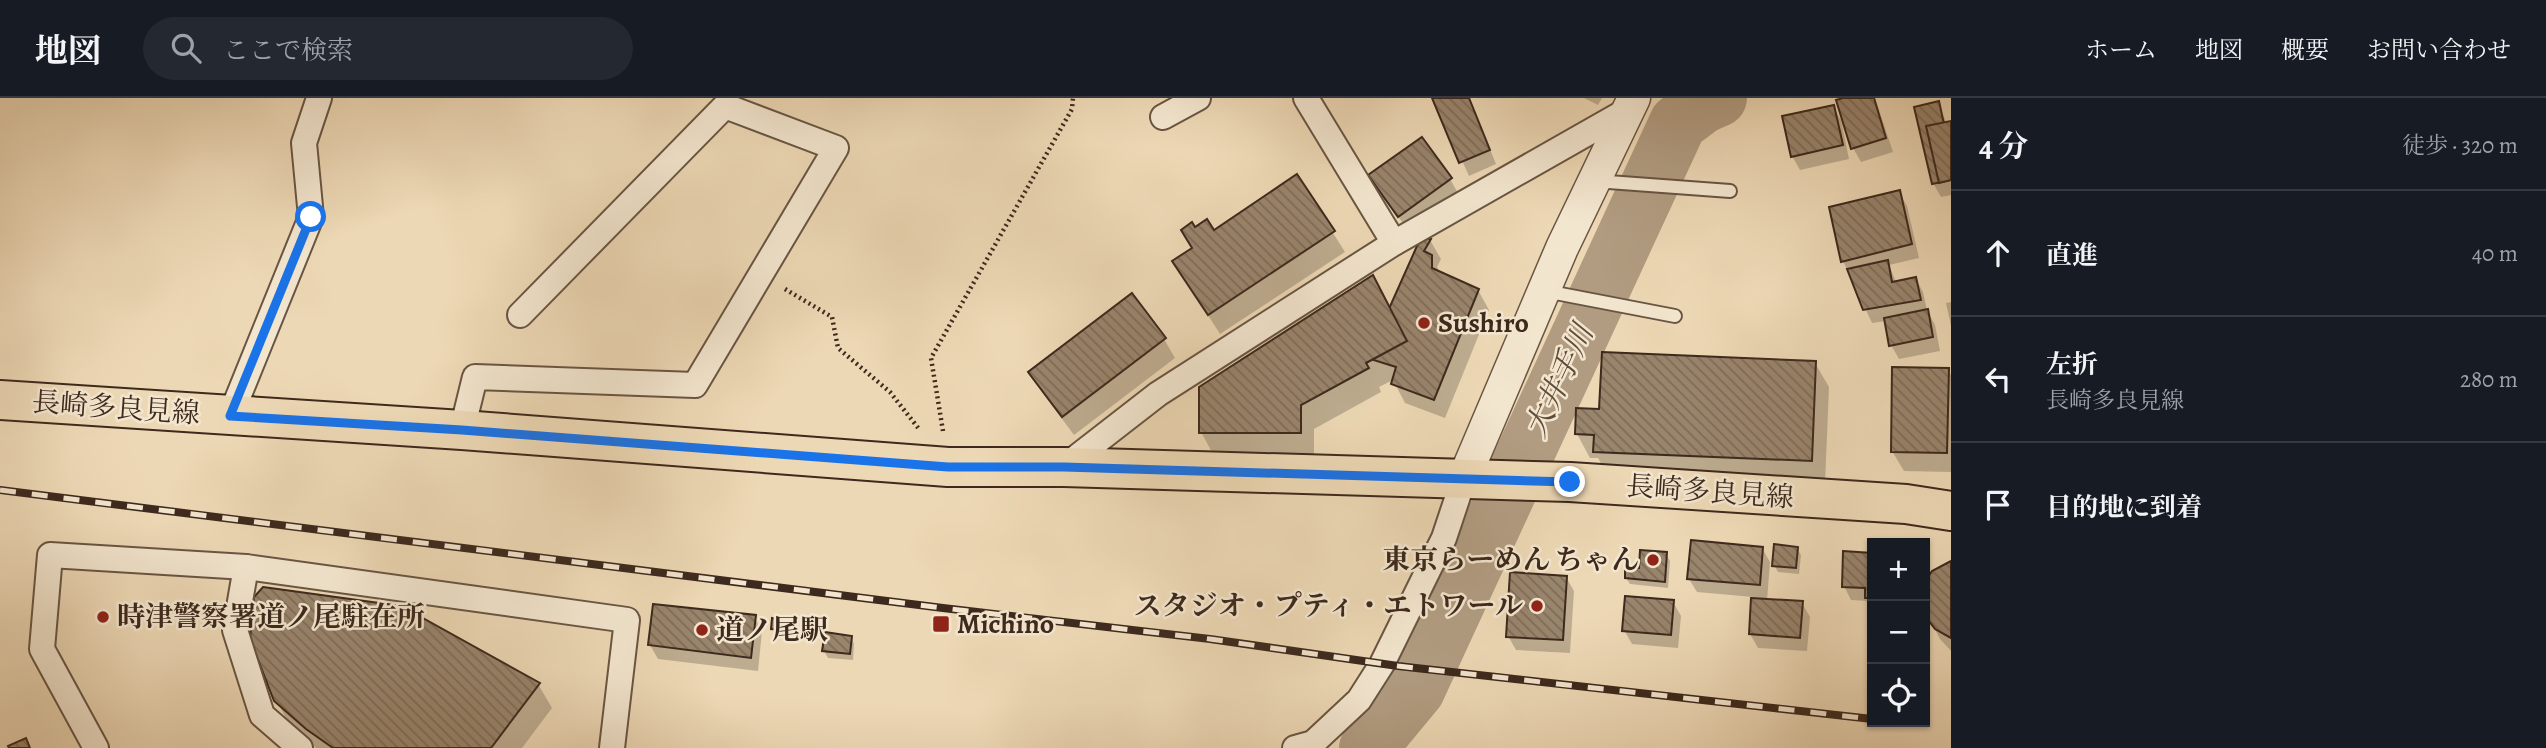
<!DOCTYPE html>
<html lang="ja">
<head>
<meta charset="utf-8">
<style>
	body { margin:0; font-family:Alegreya,"Noto Serif JP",serif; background:#242831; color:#f1f3f6 }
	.controls { position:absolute; right:21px; bottom:21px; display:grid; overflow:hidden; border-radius:0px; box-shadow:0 2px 5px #0004 }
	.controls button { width:63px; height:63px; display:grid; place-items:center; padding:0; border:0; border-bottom:2px solid #363941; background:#171b24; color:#f1f3f6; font:35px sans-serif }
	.stop { position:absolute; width:21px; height:21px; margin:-16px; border:5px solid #1a73e8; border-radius:50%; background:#fff }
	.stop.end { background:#1a73e8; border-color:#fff; box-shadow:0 2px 7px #0008 }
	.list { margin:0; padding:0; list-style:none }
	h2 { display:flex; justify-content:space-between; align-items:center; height:91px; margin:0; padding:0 28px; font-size:30px }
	h2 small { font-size:23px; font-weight:400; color:#9ea1a6 }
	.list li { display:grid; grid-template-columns:46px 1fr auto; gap:21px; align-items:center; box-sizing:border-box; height:126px; padding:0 28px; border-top:2px solid #363941 }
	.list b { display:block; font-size:26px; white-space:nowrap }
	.list p { margin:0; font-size:23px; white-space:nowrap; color:#9ea1a6 }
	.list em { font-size:23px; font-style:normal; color:#9ea1a6 }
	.icon { flex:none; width:38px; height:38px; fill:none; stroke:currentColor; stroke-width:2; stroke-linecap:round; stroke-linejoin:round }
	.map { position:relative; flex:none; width:1951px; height:650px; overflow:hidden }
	header { display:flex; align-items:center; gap:42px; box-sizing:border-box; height:98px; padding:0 35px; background:#171b24; border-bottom:2px solid #363941 }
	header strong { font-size:33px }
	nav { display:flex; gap:38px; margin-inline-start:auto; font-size:24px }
	.search { width:490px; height:63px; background:#242831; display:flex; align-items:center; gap:18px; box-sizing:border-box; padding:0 24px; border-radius:38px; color:#9ea1a6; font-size:26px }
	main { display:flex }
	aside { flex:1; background:#171b24 }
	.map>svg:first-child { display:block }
	.shadow { fill:#0003 }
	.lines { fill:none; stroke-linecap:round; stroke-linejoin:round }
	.river { stroke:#b19c81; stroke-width:58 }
	.building { fill:url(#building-back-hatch); stroke:#3d291d; stroke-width:2 }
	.service-casing { stroke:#695543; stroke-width:16 }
	.minor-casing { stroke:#695543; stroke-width:28 }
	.tertiary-casing { stroke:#695543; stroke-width:35 }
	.primary-casing { stroke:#3d291d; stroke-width:42 }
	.path { stroke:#3d291d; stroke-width:4.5; stroke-dasharray:2 3.5; stroke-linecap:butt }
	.service { stroke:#f3e6cf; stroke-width:12 }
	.minor { stroke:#f3e6cf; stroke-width:24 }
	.tertiary { stroke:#f3e6cf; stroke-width:32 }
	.primary { stroke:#edd8b5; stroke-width:38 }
	.rail-casing { stroke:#3d291d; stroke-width:8 }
	.rail { stroke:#f3e6cf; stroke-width:5; stroke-dasharray:16; stroke-linecap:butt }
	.route { stroke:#1a73e8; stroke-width:9 }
	.poi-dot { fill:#8f2418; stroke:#f3e6cf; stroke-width:2.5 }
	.labels { text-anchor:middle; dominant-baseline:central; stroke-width:5; stroke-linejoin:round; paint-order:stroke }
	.poi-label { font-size:28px; font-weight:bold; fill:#3d291d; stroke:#f3e6cf; text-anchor:start }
	.street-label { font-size:28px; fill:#3d291d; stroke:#f3e6cf }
	.water-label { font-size:30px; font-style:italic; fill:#604c3b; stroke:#f3e6cf }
</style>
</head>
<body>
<header>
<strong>地図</strong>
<div class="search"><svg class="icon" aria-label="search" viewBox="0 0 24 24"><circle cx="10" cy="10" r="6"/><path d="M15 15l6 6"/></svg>ここで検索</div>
<nav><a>ホーム</a><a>地図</a><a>概要</a><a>お問い合わせ</a></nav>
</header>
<main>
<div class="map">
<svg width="1951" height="650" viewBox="0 0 1951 650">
	<defs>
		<pattern id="building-back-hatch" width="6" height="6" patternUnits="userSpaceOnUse" patternTransform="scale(1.75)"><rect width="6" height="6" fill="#99846c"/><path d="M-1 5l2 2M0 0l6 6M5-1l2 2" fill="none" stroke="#7e6c58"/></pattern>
	</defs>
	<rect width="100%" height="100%" fill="#edd8b5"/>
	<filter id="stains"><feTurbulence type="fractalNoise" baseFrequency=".00286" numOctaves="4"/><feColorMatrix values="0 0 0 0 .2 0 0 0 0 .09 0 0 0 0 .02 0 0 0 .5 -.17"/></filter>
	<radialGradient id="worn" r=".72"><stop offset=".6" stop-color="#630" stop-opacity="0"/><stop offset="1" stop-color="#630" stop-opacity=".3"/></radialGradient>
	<!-- shadow -->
	<g class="shadow">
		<polygon points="1434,0 1469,0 1496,66 1469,78"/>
		<polygon points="1584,0 1602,0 1598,7"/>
		<polygon points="1849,0 1875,0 1893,54 1861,64 1853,50"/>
		<polygon points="1938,5 1947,26 1951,25 1951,97 1941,99 1933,85"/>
		<polygon points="1833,9 1841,22 1849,61 1800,72 1792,58"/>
		<polygon points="1297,78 1345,154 1220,236 1174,164 1194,151 1195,131 1213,134"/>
		<polygon points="1450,81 1458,95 1407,131 1379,91"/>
		<polygon points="1899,94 1907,108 1919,160 1889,167 1896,184 1916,181 1923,194 1927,212 1935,227 1940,253 1899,261 1891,247 1886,223 1872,225 1843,163"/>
		<polygon points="1430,142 1441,161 1437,169 1441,176 1478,192 1489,212 1445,320 1405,305 1394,284 1391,283 1379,289 1381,294 1314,331 1314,359 1214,358 1201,334 1390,211"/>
		<polygon points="1951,204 1951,228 1946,205"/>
		<polygon points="1164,241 1175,260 1074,337 1042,294 1031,275"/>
		<polygon points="1815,265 1829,289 1825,386 1608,378 1598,360 1590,360 1577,336 1601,313"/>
		<polygon points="1948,272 1951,277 1951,374 1904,373 1892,353"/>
		<polygon points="1762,450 1770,464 1767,503 1802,505 1810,519 1807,553 1758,550 1750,536 1753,499 1697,494 1689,481"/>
		<polygon points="1797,450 1801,457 1799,476 1778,474 1774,467"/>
		<polygon points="1845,455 1872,457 1872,509 1868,503 1851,502 1844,488"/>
		<polygon points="1666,456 1670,463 1668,490 1630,486 1626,480"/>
		<polygon points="1951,465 1951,553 1940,541 1925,513 1926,485"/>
		<polygon points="1566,479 1574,493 1570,555 1516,552 1508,538"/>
		<polygon points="1673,504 1681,518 1678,550 1632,546 1624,532"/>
		<polygon points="754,519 762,533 758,573 658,561 650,547"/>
		<polygon points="792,524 795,531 795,539 777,537 773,530"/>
		<polygon points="851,539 854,546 853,562 828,560 824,553"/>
		<polygon points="538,586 552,610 522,650 316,650 290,627 276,602"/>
	</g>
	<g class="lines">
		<!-- river -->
		<polyline class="river" points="1368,650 1416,592 1678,25 1702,7 1718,0"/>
	</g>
	<!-- building -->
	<g class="building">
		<polygon points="1432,0 1469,0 1490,52 1459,65"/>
		<polygon points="1843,0 1874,0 1886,40 1851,51 1836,2"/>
		<polygon points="1939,3 1951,59 1951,82 1932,86 1914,9"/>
		<polygon points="1834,7 1843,47 1791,59 1782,18"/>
		<polygon points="1951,23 1951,82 1939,85 1926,28"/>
		<polygon points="1422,39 1452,80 1398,119 1368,77"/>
		<polygon points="1297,76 1335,133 1208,217 1172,163 1192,150 1181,132 1192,124 1195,129 1207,121 1214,132"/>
		<polygon points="1900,92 1912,146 1841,164 1829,109"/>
		<polygon points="1421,139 1431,141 1424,153 1432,157 1432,170 1479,191 1434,302 1391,286 1396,269 1367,260"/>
		<polygon points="1888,162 1892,184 1916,179 1921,202 1863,212 1847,171"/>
		<polygon points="1373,177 1407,243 1366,265 1369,270 1301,307 1301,335 1199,335 1199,289"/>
		<polygon points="1132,195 1166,240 1062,319 1028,274"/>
		<polygon points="1928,211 1933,239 1889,248 1884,220"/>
		<polygon points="1602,254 1816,263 1812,363 1593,354 1594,337 1575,336 1576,310 1599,311"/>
		<polygon points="1892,269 1949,270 1947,355 1891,354"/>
		<polygon points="1691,442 1763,449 1760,487 1687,481"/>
		<polygon points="1774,446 1798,449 1796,470 1772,468"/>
		<polygon points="1640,452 1667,454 1665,484 1625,480 1625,469 1639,470"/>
		<polygon points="1843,453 1872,455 1872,500 1865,500 1865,490 1842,489"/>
		<polygon points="1951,463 1951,540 1935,531 1925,518 1925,484 1932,473"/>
		<polygon points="1510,474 1567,478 1563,542 1506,539"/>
		<polygon points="263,489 401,508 540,585 491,650 333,650 306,631 274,603 250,541 254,499"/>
		<polygon points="1625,498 1674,502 1671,537 1622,533"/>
		<polygon points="1751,500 1803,503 1800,540 1749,536"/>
		<polygon points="653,506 756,517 751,560 648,547"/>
		<polygon points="772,520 793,523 792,533 771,531"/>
		<polygon points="825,534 852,538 850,556 822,553"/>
		<polygon points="26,640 30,650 9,650 8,648"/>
	</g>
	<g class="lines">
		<!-- service casing -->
		<g class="service-casing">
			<g id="service">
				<polyline points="1595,83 1730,93"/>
				<polyline points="1545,193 1675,218"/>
			</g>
		</g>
		<!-- minor casing -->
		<g class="minor-casing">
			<g id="minor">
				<polyline points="1306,0 1394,145"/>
				<polyline points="1163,19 1198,0"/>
				<polyline points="230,319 311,119 304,45 319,0"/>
				<polyline points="462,332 475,279 695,287 836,50 725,8 520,217"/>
				<polyline points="1064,369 1158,296 1394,145 1628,12"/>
				<polyline points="246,469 235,532 262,617 300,650"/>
				<polyline points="96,650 42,551 50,457 246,469 627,522 612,650"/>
				<polyline points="1295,650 1313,645 1359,602 1382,566 1444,440 1463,383"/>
			</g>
		</g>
		<!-- tertiary casing -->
		<g class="tertiary-casing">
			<polyline id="tertiary" points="1463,383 1562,150 1634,0"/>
		</g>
		<!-- primary casing -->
		<g class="primary-casing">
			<polyline id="primary" points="0,302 462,332 948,369 1064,369 1570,384 1906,406 1951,413"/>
		</g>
		<!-- path -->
		<g class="path">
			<polyline points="785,191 832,219 838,250 890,294 919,331"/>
			<polyline points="943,333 931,260 1072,11 1073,0"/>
		</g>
		<!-- service -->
		<use href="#service" class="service"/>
		<!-- minor -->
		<use href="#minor" class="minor"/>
		<!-- tertiary -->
		<use href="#tertiary" class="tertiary"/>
		<!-- primary -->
		<use href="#primary" class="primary"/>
		<!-- rail casing -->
		<g class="rail-casing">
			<g id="rail">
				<polyline points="0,392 943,510 1210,541 1398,568 1872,621"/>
				<polyline points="1892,624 1898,624"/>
			</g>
		</g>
		<!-- rail -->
		<use href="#rail" class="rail"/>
	</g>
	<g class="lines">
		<!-- route -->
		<polyline class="route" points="311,119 230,318 462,332 948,369 1064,369 1570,384"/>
	</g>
	<!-- markers -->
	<g class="poi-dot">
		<circle cx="1424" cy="225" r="7"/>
		<circle cx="1653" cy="462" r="7"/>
		<circle cx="1537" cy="508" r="7"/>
		<circle cx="103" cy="519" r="7"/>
		<rect x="932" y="517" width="18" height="18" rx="3.5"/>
		<circle cx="702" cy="532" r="7"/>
	</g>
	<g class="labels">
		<!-- poi labels -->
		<g class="poi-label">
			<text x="1438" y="225">Sushiro</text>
			<text x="1639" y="462" text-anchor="end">東京らーめん ちゃん</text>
			<text x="1523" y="508" text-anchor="end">スタジオ・プティ・エトワール</text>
			<text x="117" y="519">時津警察署道ノ尾駐在所</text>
			<text x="957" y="526">Michino</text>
			<text x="716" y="532">道ノ尾駅</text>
		</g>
		<!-- street labels -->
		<g class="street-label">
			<text transform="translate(116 310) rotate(4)">長崎多良見線</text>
			<text transform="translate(1710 394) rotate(4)">長崎多良見線</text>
		</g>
		<!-- water labels -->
		<g class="water-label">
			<text transform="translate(1559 283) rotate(-65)">大井手川</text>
		</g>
	</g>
	<rect width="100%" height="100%" filter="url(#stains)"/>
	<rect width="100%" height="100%" fill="url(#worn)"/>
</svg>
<div class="controls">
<button>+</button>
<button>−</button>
<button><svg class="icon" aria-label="locate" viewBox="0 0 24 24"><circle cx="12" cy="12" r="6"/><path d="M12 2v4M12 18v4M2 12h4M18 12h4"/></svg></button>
</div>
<div class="stop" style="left:311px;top:119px"></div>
<div class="stop end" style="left:1570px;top:384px"></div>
</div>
<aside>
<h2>4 分<small>徒歩 · 320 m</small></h2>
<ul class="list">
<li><svg class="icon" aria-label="ahead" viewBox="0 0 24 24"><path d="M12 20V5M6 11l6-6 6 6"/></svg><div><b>直進</b></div><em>40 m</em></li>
<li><svg class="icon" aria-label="left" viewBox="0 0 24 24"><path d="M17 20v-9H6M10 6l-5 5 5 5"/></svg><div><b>左折</b><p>長崎多良見線</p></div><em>280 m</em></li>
<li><svg class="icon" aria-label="arrive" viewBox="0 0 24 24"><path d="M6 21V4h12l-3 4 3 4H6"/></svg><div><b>目的地に到着</b></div></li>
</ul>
</aside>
</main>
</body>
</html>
